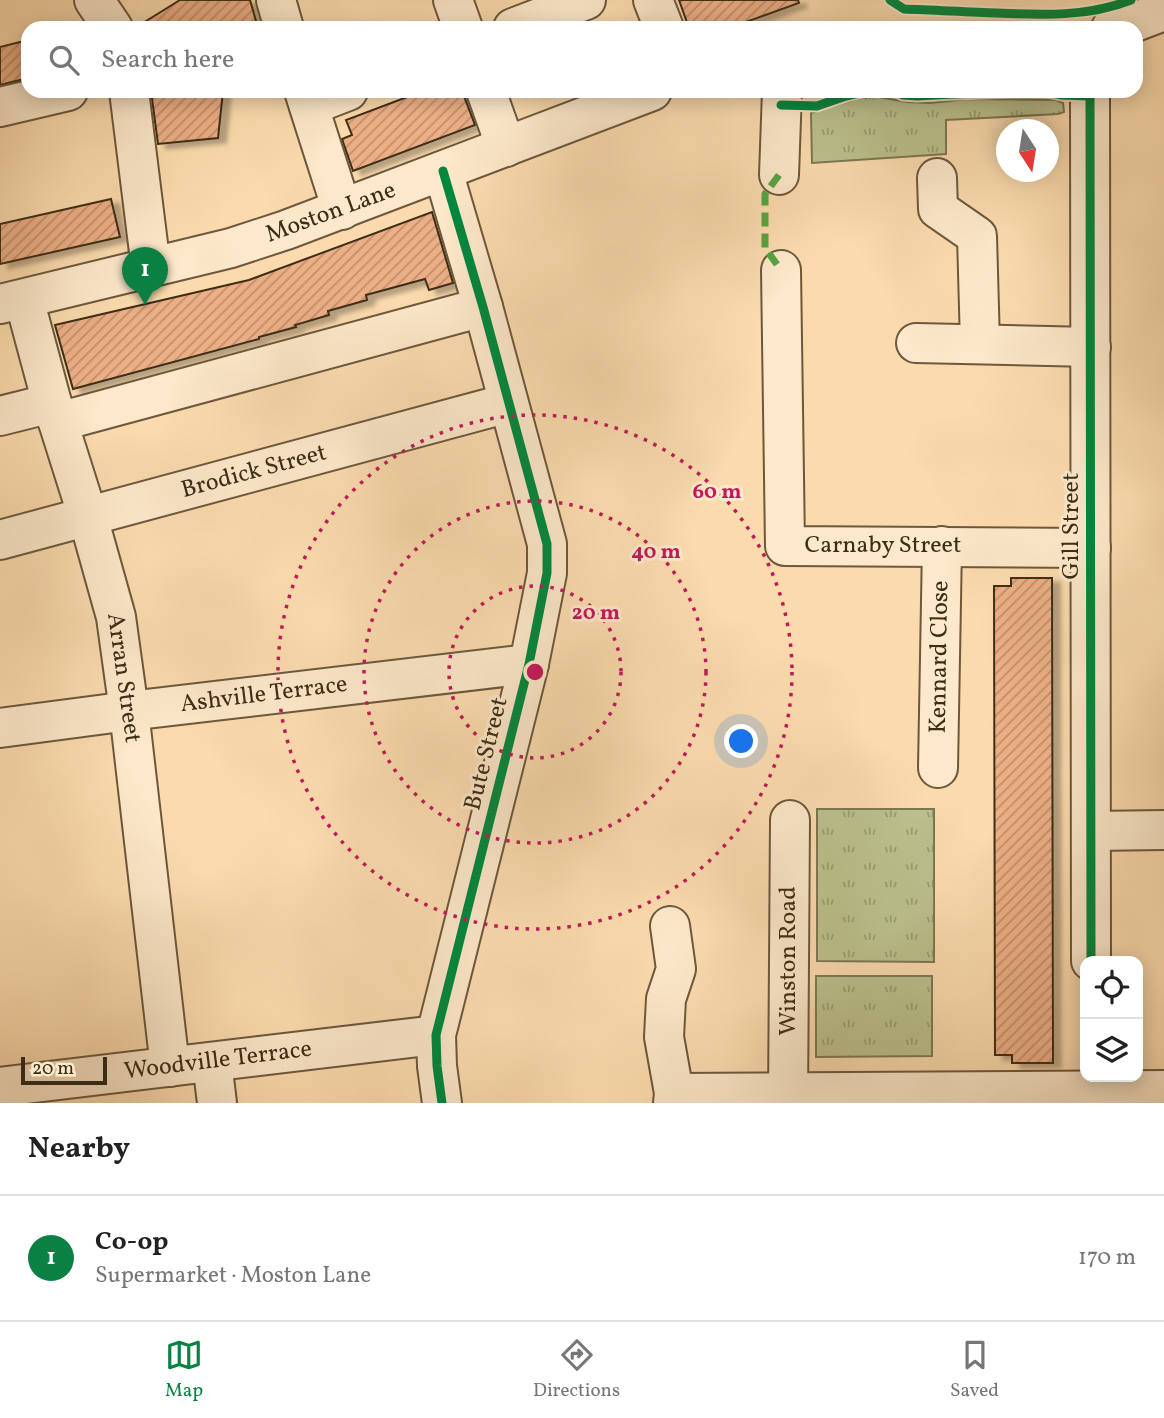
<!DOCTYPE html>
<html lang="en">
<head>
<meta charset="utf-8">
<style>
	body { margin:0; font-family:Vollkorn,serif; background:#f6f6f6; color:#222 }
	.controls { position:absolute; right:21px; bottom:21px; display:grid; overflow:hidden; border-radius:14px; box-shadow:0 4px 18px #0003 }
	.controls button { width:63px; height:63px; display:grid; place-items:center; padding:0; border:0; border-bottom:2px solid #e0e0e0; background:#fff; color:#222; font:35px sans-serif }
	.compass { position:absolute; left:996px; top:119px; width:63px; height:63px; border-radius:50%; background:#fff; box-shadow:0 4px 18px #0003; rotate:168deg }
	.scale { position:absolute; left:21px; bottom:18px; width:86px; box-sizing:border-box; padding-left:7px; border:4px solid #3c2d17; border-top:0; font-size:19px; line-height:24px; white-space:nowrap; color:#3c2d17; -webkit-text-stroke:5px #fce8ca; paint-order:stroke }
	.you { position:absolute; left:742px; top:742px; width:24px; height:24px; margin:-18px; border:5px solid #fff; border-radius:50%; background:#1a73e8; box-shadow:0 0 0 10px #1a73e833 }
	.badge { display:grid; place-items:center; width:46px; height:46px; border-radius:50%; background:#0b8043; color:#fff; font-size:23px; font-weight:700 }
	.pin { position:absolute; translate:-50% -58px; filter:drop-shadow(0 2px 4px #0008) }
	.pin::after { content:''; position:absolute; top:37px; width:24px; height:21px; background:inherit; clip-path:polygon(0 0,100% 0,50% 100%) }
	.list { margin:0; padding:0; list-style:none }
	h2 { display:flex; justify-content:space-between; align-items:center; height:91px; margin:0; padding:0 28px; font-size:30px }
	h2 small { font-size:23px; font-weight:400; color:#767676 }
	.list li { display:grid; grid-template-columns:46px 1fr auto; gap:21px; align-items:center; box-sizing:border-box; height:126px; padding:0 28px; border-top:2px solid #e0e0e0 }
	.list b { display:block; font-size:26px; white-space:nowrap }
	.list p { margin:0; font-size:23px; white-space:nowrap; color:#767676 }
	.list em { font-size:23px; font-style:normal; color:#767676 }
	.icon { flex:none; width:38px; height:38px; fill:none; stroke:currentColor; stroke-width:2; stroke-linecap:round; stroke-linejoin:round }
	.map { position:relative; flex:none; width:1164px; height:1103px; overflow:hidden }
	.search { position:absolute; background:#fff; box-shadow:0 4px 18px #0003; left:21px; right:21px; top:21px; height:77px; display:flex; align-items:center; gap:18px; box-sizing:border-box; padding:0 24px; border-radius:21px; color:#767676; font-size:26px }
	.sheet { height:217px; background:#fff }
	nav { display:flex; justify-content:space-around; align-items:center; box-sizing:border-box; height:98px; border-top:2px solid #e0e0e0; background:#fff; font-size:19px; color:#767676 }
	nav a { display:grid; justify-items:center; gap:4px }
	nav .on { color:#0b8043 }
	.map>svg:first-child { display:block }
	.grass { fill:url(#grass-tufts); stroke:#7c7752; stroke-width:2 }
	.building { fill:url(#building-hatch); stroke:#3c2d17; stroke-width:2; filter:url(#shadow) }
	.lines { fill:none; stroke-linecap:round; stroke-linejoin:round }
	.minor-casing { stroke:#6c583d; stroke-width:42 }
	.minor { stroke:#fce8ca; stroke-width:38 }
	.quiet { stroke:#54a440; stroke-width:7; stroke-dasharray:14 7; stroke-linecap:butt }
	.cycleway-casing { stroke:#fce8ca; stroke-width:13 }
	.cycleway { stroke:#00873e; stroke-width:9 }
	.ring { fill:none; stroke:#c2185b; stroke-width:3.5; stroke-dasharray:3.5 7 }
	.labels { text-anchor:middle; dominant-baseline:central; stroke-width:6; stroke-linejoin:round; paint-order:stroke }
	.street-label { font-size:24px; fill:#3c2d17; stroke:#fce8ca }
	.centre { fill:#c2185b; stroke:#fce8ca; stroke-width:3.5 }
	.ring-label { font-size:21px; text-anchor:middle; font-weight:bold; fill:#c2185b; stroke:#fce8ca; stroke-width:6; stroke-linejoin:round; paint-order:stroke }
</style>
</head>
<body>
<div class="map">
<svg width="1164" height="1103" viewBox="0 0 1164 1103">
	<defs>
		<pattern id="grass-tufts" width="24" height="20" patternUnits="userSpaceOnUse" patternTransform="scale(1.75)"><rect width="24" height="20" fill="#bbc18d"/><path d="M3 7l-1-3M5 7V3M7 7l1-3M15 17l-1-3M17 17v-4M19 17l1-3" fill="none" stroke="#999d72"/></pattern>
		<pattern id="building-hatch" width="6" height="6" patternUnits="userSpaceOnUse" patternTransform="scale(1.75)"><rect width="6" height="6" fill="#edaf86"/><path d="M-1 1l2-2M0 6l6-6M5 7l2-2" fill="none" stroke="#c18f6d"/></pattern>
		<filter id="shadow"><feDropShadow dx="8" dy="4.5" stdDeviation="2" flood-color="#0004"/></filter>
	</defs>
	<rect width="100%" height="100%" fill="#fbdbae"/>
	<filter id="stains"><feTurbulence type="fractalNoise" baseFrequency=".00286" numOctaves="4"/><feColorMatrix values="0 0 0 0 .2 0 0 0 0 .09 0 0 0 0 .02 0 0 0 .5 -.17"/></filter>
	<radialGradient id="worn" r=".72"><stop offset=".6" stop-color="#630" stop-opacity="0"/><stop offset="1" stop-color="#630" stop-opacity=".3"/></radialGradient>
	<!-- grass -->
	<g class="grass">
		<polygon points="869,97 879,97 907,102 930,103 967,99 1056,100 1063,103 1064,112 1058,114 946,120 946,154 812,163 811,113 856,99"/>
		<polygon points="817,809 934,809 934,962 817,961"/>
		<polygon points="816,976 932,976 932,1056 816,1057"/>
	</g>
	<!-- building -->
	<g class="building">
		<polygon points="180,0 250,0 258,28 135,28"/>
		<polygon points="679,0 798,0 799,3 729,28 689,28"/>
		<polygon points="28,40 28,78 0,85 0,47"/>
		<polygon points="151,91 223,91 218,138 158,144"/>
		<polygon points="423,91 462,91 475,125 353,171 342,139 352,135 346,120"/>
		<polygon points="111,199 120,237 0,264 0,224"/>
		<polygon points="432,212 453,283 429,290 425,279 366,295 367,300 328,311 329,315 295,325 296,327 259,337 259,339 73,389 55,325 249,280"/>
		<polygon points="1011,578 1052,578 1053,1063 1012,1063 1012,1055 995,1055 994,586 1011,586"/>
	</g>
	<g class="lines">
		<!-- minor casing -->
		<g class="minor-casing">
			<g id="minor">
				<polyline points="94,0 113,28"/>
				<polyline points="276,0 284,28"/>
				<polyline points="453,0 463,28"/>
				<polyline points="653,0 664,28"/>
				<polyline points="513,28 586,0"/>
				<polyline points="1111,28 1127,25 1164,11"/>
				<polyline points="129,91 151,268"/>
				<polyline points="304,91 342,210"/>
				<polyline points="486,91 506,147"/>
				<polyline points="1090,91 1091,961"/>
				<polyline points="309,106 348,91"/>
				<polyline points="0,107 68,91"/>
				<polyline points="779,175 782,91"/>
				<polyline points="937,178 938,209 977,236 980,344"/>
				<polyline points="781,270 785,546 1091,548"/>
				<polyline points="24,299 52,403 88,517 116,617 129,711 170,1067"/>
				<polyline points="0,304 231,248 286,230 652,91"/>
				<polyline points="916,343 1091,347"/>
				<polyline points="0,416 52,403"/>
				<polyline points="58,422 483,307"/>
				<polyline points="0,540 508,403"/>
				<polyline points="0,728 129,711 529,664"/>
				<polyline points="938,768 942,546"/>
				<polyline points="1092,831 1164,830"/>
				<polyline points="670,926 676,969 666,999 664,1037 674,1093 673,1103"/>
				<polyline points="212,1062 217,1103"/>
				<polyline points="0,1087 436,1035"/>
				<polyline points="674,1093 1164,1090"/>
				<polyline points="442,1103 437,1066 436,1035 529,664 547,573 547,544 483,307 443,171"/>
				<polyline points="788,1103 790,820"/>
			</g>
		</g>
		<!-- minor -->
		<use href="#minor" class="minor"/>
		<!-- quiet -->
		<polyline class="quiet" points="779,175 765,194 765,248 781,270"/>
		<!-- cycleway casing -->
		<g class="cycleway-casing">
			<g id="cycleway">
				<path d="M890 0 904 9C935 10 966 12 997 13 1042 15 1088 17 1131 0"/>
				<polyline points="896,91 903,95 917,96 953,94 1042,91 1062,95 1090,96"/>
				<polyline points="1090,91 1091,961"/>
				<polyline points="781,105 817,106 846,96 867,91"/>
				<polyline points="442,1103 437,1066 436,1035 529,664 547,573 547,544 483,307 443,171"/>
			</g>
		</g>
		<!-- cycleway -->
		<use href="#cycleway" class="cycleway"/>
	</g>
	<!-- distance rings -->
	<g class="ring">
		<circle cx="535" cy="672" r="86"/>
		<circle cx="535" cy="672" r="171"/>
		<circle cx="535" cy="672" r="257"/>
	</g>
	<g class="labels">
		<!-- street labels -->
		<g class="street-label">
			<text transform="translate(331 213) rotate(-20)">Moston Lane</text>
			<text transform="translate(254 472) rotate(-15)">Brodick Street</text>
			<text transform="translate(1072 526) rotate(-90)">Gill Street</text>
			<text x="883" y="546">Carnaby Street</text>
			<text transform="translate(940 657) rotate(-89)">Kennard Close</text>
			<text transform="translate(123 678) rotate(82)">Arran Street</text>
			<text transform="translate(264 695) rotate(-7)">Ashville Terrace</text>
			<text transform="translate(487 754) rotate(-76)">Bute Street</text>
			<text transform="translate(789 961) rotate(-90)">Winston Road</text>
			<text transform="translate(218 1061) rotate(-7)">Woodville Terrace</text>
		</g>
	</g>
	<circle cx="535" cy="672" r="10" class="centre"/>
	<g class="ring-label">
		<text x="717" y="498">60 m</text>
		<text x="656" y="558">40 m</text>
		<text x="596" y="619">20 m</text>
	</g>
	<rect width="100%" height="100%" filter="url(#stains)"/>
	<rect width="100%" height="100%" fill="url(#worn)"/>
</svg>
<div class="controls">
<button><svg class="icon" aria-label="locate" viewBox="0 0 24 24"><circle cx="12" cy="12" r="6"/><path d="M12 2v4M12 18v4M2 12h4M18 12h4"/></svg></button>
<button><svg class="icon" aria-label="layers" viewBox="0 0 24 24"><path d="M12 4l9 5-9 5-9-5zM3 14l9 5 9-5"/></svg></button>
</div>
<svg class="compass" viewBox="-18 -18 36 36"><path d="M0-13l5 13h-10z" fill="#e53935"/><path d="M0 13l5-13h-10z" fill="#767676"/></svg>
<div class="scale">20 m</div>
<div class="you"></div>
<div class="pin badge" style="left:145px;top:305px">1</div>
<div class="search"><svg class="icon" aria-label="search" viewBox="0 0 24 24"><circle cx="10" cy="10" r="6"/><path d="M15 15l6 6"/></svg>Search here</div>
</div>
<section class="sheet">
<h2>Nearby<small></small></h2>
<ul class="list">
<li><span class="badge">1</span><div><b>Co-op</b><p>Supermarket · Moston Lane</p></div><em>170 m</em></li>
</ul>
</section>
<nav>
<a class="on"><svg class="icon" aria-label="map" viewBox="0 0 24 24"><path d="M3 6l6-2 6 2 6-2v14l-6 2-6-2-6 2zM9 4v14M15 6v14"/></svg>Map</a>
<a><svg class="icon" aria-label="directions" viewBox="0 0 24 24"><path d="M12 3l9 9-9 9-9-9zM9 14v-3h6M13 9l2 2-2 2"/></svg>Directions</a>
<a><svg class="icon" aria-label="saved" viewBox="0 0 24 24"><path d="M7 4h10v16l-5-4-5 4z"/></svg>Saved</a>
</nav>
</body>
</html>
